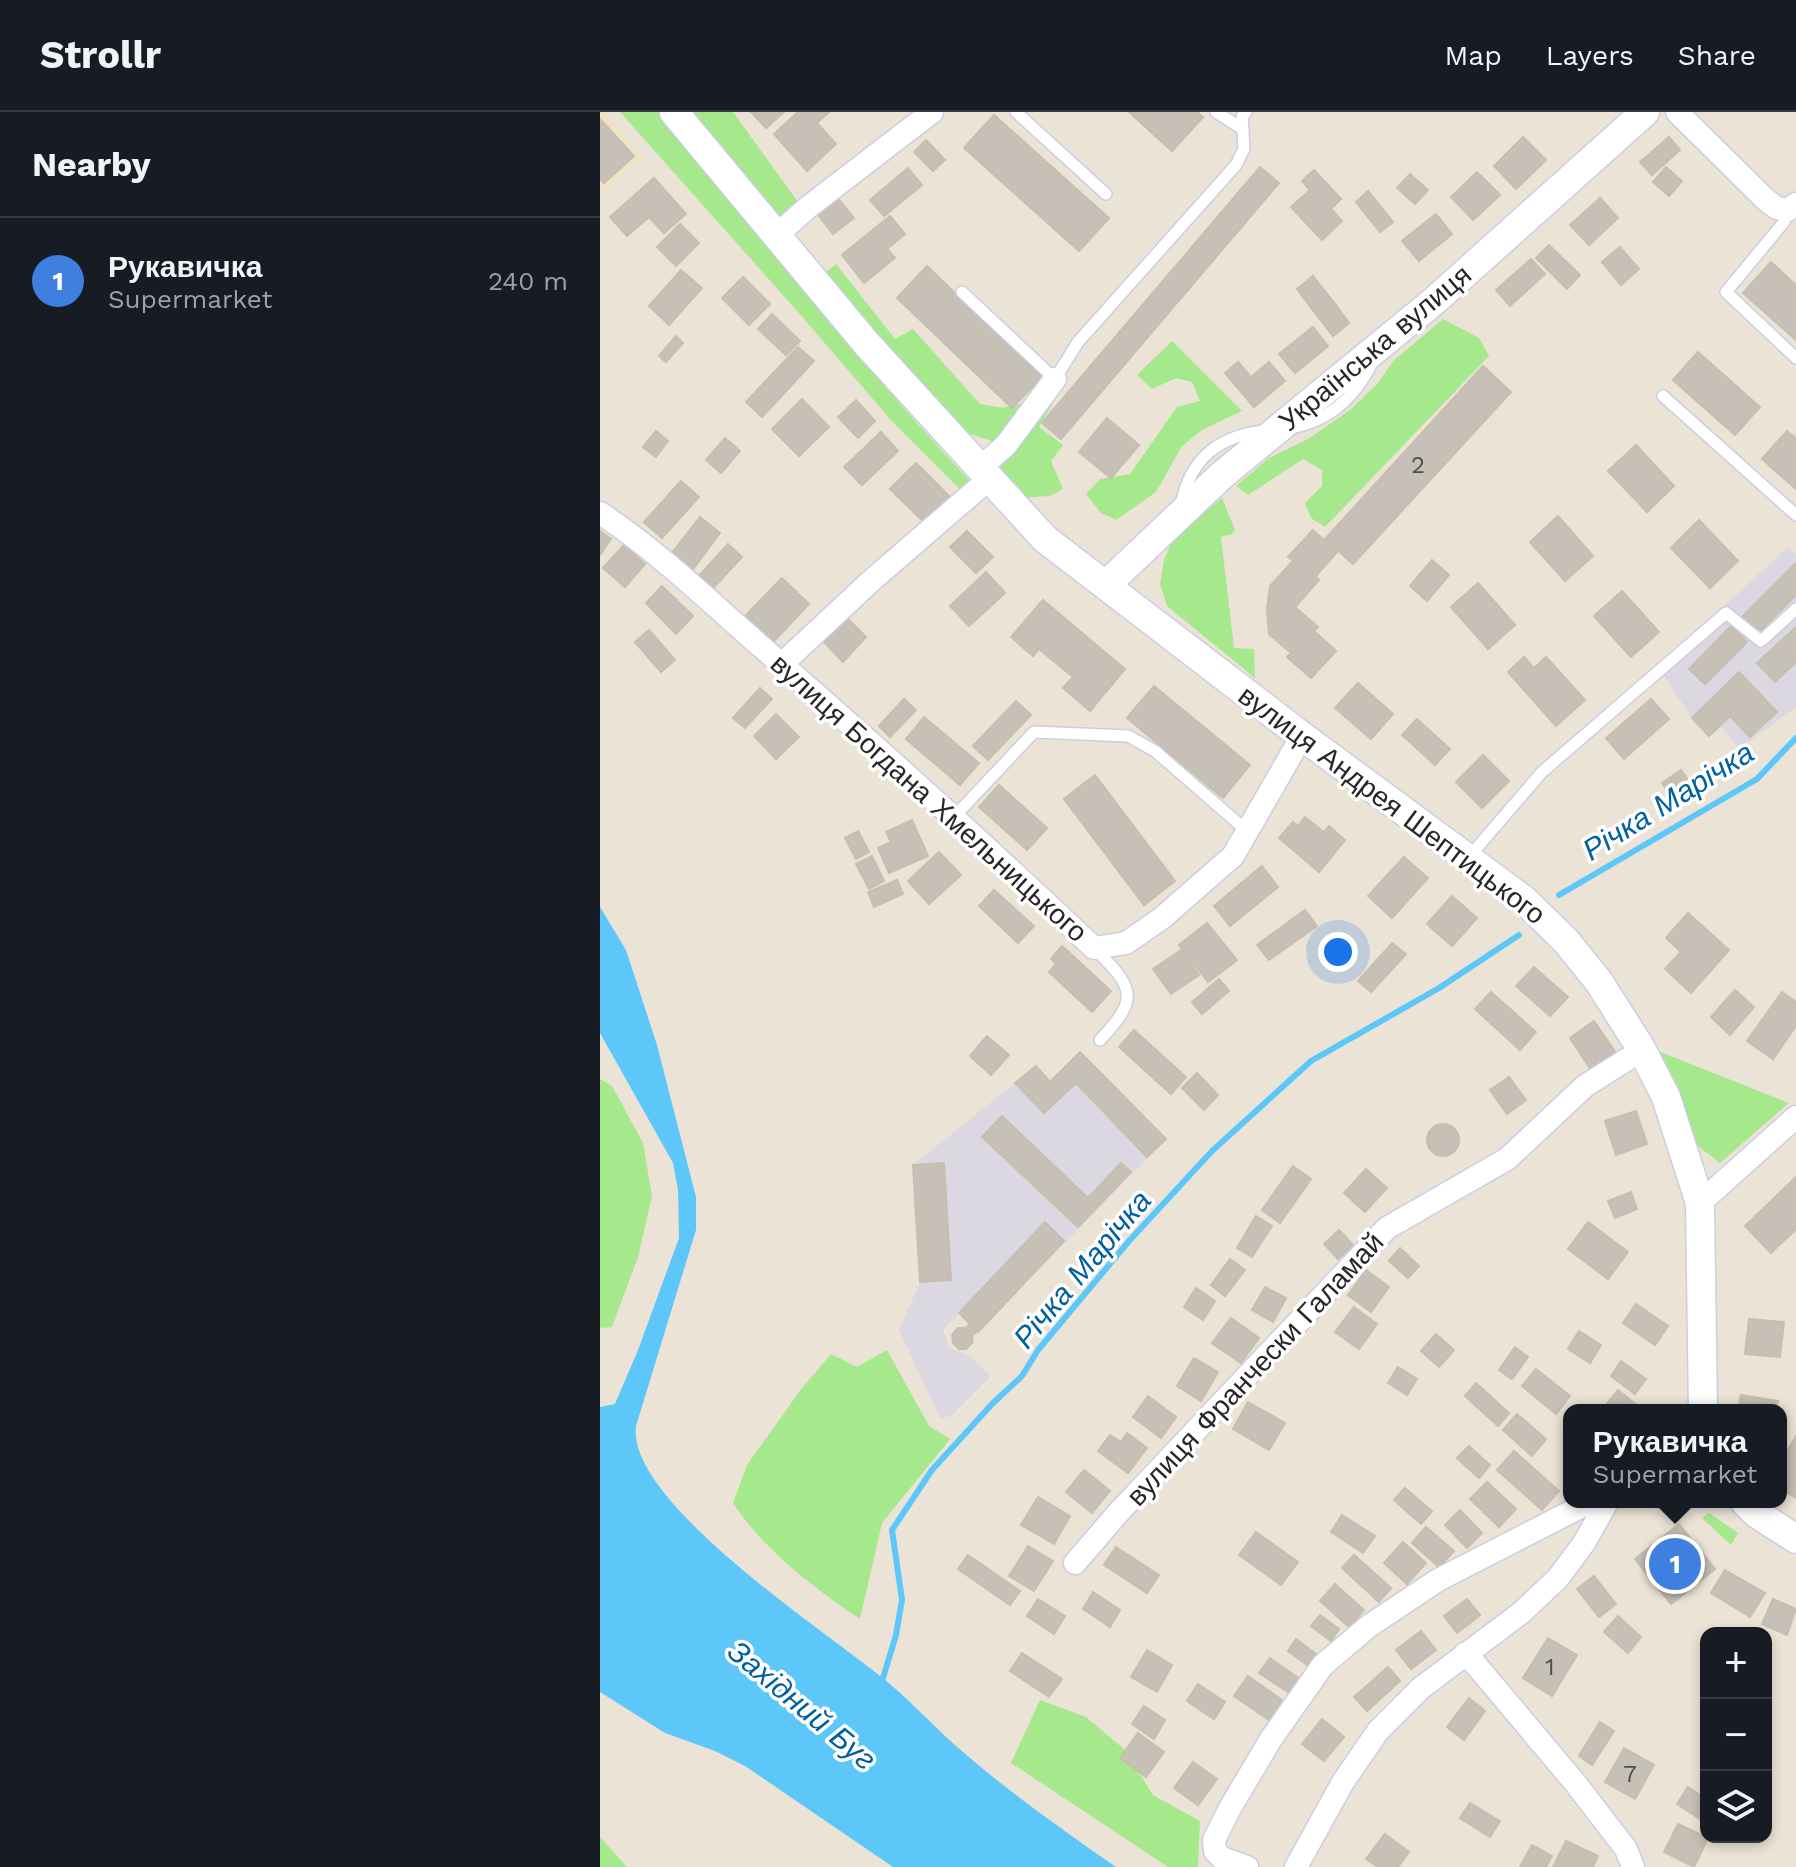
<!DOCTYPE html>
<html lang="en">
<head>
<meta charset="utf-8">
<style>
	body { margin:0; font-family:"Work Sans",sans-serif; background:#20242c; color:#f1f3f6 }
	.controls { position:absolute; right:24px; bottom:24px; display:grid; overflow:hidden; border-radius:16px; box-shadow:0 4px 12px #0003 }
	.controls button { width:72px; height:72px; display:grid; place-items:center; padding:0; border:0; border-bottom:2px solid #363941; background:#171b24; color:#f1f3f6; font:40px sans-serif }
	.you { position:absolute; left:738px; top:840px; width:28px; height:28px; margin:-20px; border:6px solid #fff; border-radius:50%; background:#1a73e8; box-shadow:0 0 0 12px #1a73e833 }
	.badge { display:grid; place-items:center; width:52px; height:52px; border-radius:50%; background:#9aa7fa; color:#fff; font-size:26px; font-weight:700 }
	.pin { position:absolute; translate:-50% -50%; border:4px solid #fff; box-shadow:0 2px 8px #0006 }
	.popup { position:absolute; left:963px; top:1292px; width:224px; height:104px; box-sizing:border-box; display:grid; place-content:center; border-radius:16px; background:#171b24; filter:drop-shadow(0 2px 6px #0005); font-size:26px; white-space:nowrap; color:#9ea1a6 }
	.popup b { font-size:30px; color:#f1f3f6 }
	.popup::after { content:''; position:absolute; left:50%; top:100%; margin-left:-16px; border:16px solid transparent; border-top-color:#171b24 }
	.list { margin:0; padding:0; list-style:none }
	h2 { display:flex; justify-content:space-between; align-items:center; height:104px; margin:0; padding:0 32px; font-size:34px }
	h2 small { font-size:26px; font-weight:400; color:#9ea1a6 }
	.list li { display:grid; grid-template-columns:52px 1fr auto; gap:24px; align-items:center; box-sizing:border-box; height:128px; padding:0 32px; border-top:2px solid #363941 }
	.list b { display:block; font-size:30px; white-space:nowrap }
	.list p { margin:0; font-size:26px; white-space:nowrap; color:#9ea1a6 }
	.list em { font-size:26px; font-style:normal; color:#9ea1a6 }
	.icon { flex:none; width:44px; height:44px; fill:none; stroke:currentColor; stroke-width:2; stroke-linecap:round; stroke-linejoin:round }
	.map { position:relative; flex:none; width:1196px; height:1755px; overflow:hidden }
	header { display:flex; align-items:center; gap:48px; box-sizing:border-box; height:112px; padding:0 40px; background:#171b24; border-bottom:2px solid #363941 }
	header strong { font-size:38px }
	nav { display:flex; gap:44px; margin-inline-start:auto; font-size:28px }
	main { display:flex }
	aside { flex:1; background:#171b24 }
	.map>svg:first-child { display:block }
	.industrial { fill:#dbd8e2 }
	.education { fill:#efe3c3 }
	.green { fill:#a6e88c }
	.water { fill:#5dc7f9 }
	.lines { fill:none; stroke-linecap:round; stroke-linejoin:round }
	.stream { stroke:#5dc7f9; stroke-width:6 }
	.building { fill:#c6c0b6; stroke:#c6bfb0; stroke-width:2 }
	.service-casing { stroke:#cbcee2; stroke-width:14 }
	.minor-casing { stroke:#cbcee2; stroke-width:25 }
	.tertiary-casing { stroke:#cbcee2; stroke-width:31 }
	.service { stroke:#fff; stroke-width:11 }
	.minor { stroke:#fff; stroke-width:22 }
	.tertiary { stroke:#fff; stroke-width:28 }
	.labels { text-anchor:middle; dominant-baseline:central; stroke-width:7; stroke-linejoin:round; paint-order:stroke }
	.number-label { font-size:24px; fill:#4f4d4b }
	.street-label { font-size:28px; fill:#272727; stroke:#fff }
	.water-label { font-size:30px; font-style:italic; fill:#0160a0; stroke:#fff }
</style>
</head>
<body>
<header>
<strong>Strollr</strong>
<nav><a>Map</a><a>Layers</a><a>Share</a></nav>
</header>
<main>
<aside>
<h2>Nearby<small></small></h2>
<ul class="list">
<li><span class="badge" style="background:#3f7fe0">1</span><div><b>Рукавичка</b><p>Supermarket</p></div><em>240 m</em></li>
</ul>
</aside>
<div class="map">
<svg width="1196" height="1755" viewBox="0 0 1196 1755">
	<rect width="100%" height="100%" fill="#ebe3d6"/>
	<!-- industrial -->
	<g class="industrial">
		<polygon points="1188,435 1196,443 1196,595 1139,637 1122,615 1109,624 1092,606 1058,555"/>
		<polygon points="480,940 566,1027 378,1220 359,1202 343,1218 349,1235 369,1244 391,1264 351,1304 340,1306 299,1218 320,1170 313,1053 436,954 451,970"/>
	</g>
	<!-- education -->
	<polygon class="education" points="0,0 5,0 43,46 0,81"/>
	<!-- green -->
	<g class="green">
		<path d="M20 0H60C163 125 261 254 372 371L364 381 290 307 198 200Z"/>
		<polygon points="90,0 133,0 200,93 180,110"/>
		<polygon points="236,152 295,227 313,217 380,292 403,296 430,289 453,291 439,315 463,333 451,349 463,377 450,384 419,386 392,359 401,344 391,329 356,317 221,164"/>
		<polygon points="843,207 879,226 889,244 725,415 711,406 705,391 722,374 722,358 703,347 648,383 636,374 669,346 708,327 750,298 779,270 793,249"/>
		<polygon points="572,229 642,299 602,318 582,334 556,380 516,408 501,401 486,382 500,367 530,362 577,295 600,289 592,270 576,266 552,277 537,263"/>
		<polygon points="622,386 635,418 632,422 621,425 634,536 654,537 655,566 567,494 560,472 564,448 573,427"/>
		<polygon points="1058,939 1189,991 1120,1051 1098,1034"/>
		<polygon points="0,967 12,974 43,1031 52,1084 38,1145 12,1215 0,1216"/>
		<path d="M287 1238 329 1314 350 1327 282 1411 260 1507C215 1477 162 1436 133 1391L147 1353 202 1276 231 1242 257 1255Z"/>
		<polygon points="1109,1401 1138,1421 1131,1433 1102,1406"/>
		<polygon points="440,1588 486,1605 524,1637 553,1683 600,1709 598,1755 568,1755 411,1651"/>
		<polygon points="0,1725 27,1755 0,1755"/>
	</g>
	<!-- water -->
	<path class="water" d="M0 795 26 838 57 933 96 1085V1118L36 1314C26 1389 225 1519 280 1564 307 1585 330 1611 356 1634 406 1678 461 1717 516 1755H293L145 1654 115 1639 65 1621 0 1580V1295L15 1292 38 1238 79 1126 78 1078 73 1051 0 921Z"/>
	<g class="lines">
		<!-- stream -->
		<g class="stream">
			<polyline points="959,783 1157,667 1196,626"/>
			<polyline points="279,1571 283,1566 296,1523 302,1488 292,1418 332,1358 392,1292 422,1264 438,1238 529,1129 612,1039 711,949 839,876 919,823"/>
		</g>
	</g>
	<!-- building -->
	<g class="building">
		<polygon points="151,0 184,0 166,16"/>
		<polygon points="198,0 229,0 217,11 236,32 207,59 174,22"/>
		<polygon points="529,0 597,0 603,5 572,39"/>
		<polygon points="394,3 509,106 479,139 364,36"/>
		<polygon points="0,7 34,44 4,71 0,67"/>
		<polygon points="923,25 946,48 916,77 894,54"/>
		<polygon points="1069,25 1080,38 1052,63 1040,50"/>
		<polygon points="326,28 345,48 333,59 314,40"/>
		<polygon points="660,55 679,71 461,327 442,311"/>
		<polygon points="1066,55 1082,69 1069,84 1053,70"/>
		<polygon points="308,56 322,73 284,104 270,88"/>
		<polygon points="714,58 741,87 731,97 742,109 722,128 691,95 710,78 702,69"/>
		<polygon points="877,60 900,83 873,108 851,85"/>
		<polygon points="810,62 828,78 815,92 797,76"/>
		<polygon points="54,66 86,102 64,121 49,105 27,124 10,105"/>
		<polygon points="768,79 793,110 780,120 756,90"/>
		<polygon points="235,83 254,106 233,122 215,99"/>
		<polygon points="1000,86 1018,106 989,133 970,113"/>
		<polygon points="836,102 852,122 819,149 802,129"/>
		<polygon points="290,104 305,122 287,137 295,146 264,171 242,143"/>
		<polygon points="80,112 99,131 76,154 57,135"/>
		<polygon points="949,133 980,163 967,177 936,146"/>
		<polygon points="1020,135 1039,157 1021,173 1002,150"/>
		<polygon points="931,147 945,162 910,194 896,178"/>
		<polygon points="1171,150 1196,173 1196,228 1143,181"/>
		<polygon points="327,154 442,265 412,296 297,186"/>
		<polygon points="81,158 102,176 69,213 49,194"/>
		<polygon points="713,164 736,193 719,206 697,177"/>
		<polygon points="143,165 170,192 149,213 122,186"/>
		<polygon points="736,193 749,211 733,224 719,206"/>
		<polygon points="172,202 200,229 186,243 158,217"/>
		<polygon points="713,215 728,234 695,261 679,242"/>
		<polygon points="76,224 83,231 66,250 59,244"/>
		<polygon points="198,235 214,249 162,305 146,290"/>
		<polygon points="1098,240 1160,295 1135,323 1073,268"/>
		<polygon points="638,250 651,265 669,250 685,269 654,295 625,261"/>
		<polygon points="883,254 911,280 753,452 725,427"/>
		<polygon points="202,287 229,315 199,344 172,317"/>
		<polygon points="256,288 275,309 258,326 238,305"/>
		<polygon points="507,306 539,333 511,366 479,340"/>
		<polygon points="56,319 68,329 56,345 43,335"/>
		<polygon points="1187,319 1196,326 1196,377 1162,347"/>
		<polygon points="281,320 298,339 262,373 244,355"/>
		<polygon points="125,326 140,339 121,361 106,348"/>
		<polygon points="1036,333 1074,374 1047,400 1008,359"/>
		<polygon points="316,351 351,386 326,412 290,377"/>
		<polygon points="81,369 99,385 62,426 44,410"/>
		<polygon points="958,404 993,444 965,469 930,430"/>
		<polygon points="100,405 120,421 93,457 72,441"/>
		<polygon points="1099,408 1138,449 1110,476 1071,436"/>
		<polygon points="713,418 737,440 715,465 719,468 695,495 718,515 714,519 736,539 711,566 687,545 691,541 669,522 667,497 670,474 693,449 688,445"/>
		<polygon points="0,419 11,427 0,443"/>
		<polygon points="367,419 393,445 376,461 350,435"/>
		<polygon points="128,432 142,445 113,476 99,464"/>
		<polygon points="24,433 45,452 25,475 3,456"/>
		<polygon points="832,448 849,463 827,489 810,474"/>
		<polygon points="1196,451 1196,483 1158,521 1142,505"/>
		<polygon points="386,460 405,481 369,514 350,494"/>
		<polygon points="182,466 209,492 174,529 146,503"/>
		<polygon points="878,471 915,513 888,537 851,495"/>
		<polygon points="62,474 93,504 76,522 46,491"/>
		<polygon points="1022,479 1059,520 1031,545 994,504"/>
		<polygon points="443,488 525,557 490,599 463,576 473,565 439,537 433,544 411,525"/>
		<polygon points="247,506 266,525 243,550 224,530"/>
		<polygon points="1131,514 1147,530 1105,572 1089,557"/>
		<polygon points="1196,515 1196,550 1175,570 1157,551"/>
		<polygon points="49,518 75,548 61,560 35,530"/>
		<polygon points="924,545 934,556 946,545 985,588 956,614 908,560"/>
		<polygon points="1139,560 1177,600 1150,625 1130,604 1109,624 1092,606"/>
		<polygon points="758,571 793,602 771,627 735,596"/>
		<polygon points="554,574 650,653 623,686 527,606"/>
		<polygon points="160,576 172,587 145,616 133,606"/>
		<polygon points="304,587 316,598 290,625 279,614"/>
		<polygon points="1051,587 1069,607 1024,647 1006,626"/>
		<polygon points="416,589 431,603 388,648 373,634"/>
		<polygon points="176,602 199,625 176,647 154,624"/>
		<polygon points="324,605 379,651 360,673 306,627"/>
		<polygon points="817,607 850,637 835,653 802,623"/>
		<polygon points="883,643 909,669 882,696 856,670"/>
		<polygon points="1081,658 1096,679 1077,693 1062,671"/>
		<polygon points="495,663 575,769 544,793 464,687"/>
		<polygon points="399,673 447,716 427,738 379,695"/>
		<polygon points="705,705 724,720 729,714 745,728 719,760 679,726 693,710 698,714"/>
		<polygon points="312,708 328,744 289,761 278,736 291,730 286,720"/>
		<polygon points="258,719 269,740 256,747 245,726"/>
		<polygon points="339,740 361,763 329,792 308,769"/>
		<polygon points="272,744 284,769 269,777 256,752"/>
		<polygon points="804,745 828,766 792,806 768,784"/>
		<polygon points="662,754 678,775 630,814 614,794"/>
		<polygon points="297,768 303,782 274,795 268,780"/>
		<polygon points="394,778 434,814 418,831 379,794"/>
		<polygon points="852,784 877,806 852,834 827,812"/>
		<polygon points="705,798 717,814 669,848 657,833"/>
		<polygon points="1088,801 1129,838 1091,881 1065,857 1081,840 1066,826"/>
		<polygon points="607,811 637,848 608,870 579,833"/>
		<polygon points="792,831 806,842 771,880 758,869"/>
		<polygon points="462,834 511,879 492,900 449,860 456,852 451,847"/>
		<polygon points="581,838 599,863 571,882 553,857"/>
		<polygon points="934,855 968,885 950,904 916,874"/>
		<polygon points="619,867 629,879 602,902 592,890"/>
		<polygon points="1135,878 1154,895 1130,923 1111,905"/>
		<polygon points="891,880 936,920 920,938 875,897"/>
		<polygon points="1182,880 1196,890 1196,914 1173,947 1147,929"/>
		<polygon points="994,909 1016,941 991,958 970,926"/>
		<polygon points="534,918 586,965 571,982 519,935"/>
		<polygon points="387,924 409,943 391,963 370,944"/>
		<polygon points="480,940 566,1027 547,1045 476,971 444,1001 415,971 436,954 450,970"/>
		<polygon points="597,961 618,983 604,998 582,976"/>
		<polygon points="909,965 926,988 907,1002 890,978"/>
		<polygon points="1036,999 1047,1032 1016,1043 1005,1009"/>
		<polygon points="402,1004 488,1086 521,1051 531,1060 478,1115 382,1025"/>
		<circle cx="843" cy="1028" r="16"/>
		<polygon points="344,1051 351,1168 320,1170 313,1053"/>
		<polygon points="693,1054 711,1067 680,1111 662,1098"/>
		<polygon points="766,1057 787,1076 765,1100 744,1081"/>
		<polygon points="1196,1065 1196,1117 1171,1141 1145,1114"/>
		<polygon points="1031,1080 1037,1097 1015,1106 1008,1089"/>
		<polygon points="656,1104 672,1114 652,1145 637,1136"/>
		<polygon points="445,1110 464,1129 378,1220 359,1201"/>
		<polygon points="988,1110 1028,1140 1008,1167 968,1137"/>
		<polygon points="739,1118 753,1133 738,1147 724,1132"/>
		<polygon points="800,1136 819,1154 808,1166 789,1149"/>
		<polygon points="630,1147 645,1158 625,1184 611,1173"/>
		<polygon points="766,1158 789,1175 771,1200 748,1183"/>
		<polygon points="665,1175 686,1186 673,1210 652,1198"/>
		<polygon points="596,1176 615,1189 603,1208 584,1195"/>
		<polygon points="1036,1192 1068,1214 1055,1233 1023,1211"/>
		<polygon points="754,1195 777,1212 759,1237 735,1220"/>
		<polygon points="631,1206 659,1226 641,1251 612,1231"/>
		<polygon points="1149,1207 1184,1210 1180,1245 1145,1242"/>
		<polygon points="369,1213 376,1220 372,1224 373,1230 366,1237 359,1237 353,1231 352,1223 358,1216 365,1216"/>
		<polygon points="979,1219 1001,1233 990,1251 968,1237"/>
		<polygon points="836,1222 854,1238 839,1255 821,1239"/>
		<polygon points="915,1235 928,1245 912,1267 899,1258"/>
		<polygon points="594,1246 618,1260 601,1289 577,1274"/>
		<polygon points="1021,1249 1046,1267 1035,1282 1011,1264"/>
		<polygon points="798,1255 817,1267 807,1283 788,1271"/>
		<polygon points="936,1257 970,1284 956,1302 922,1274"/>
		<polygon points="876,1271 909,1301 898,1314 865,1284"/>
		<polygon points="1018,1278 1043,1298 1002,1298"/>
		<polygon points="1141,1283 1178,1289 1176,1298 1138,1298"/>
		<polygon points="548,1284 576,1305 561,1326 533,1305"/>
		<polygon points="648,1290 685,1311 669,1338 633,1317"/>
		<polygon points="917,1302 946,1327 932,1344 903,1318"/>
		<polygon points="527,1321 547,1336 528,1361 498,1339 510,1323 521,1330"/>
		<polygon points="1196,1324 1196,1386 1181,1377 1181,1350"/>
		<polygon points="869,1334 890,1353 879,1366 857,1346"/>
		<polygon points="914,1339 959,1379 942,1398 897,1358"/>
		<polygon points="484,1358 510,1379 492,1401 466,1380"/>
		<polygon points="887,1370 916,1397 899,1415 870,1387"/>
		<polygon points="805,1376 832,1399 821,1412 794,1388"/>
		<polygon points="438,1385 470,1404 454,1432 421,1413"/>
		<polygon points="860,1398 882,1421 867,1436 845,1413"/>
		<polygon points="742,1403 775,1424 763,1441 731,1420"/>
		<polygon points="1079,1412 1115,1457 1071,1492 1035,1447"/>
		<polygon points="826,1415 854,1439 839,1455 812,1431"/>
		<polygon points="656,1420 698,1450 681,1473 639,1443"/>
		<polygon points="803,1430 826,1451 807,1472 784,1451"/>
		<polygon points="428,1434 453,1449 434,1479 409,1464"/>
		<polygon points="516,1435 559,1463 547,1481 504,1453"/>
		<polygon points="368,1443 420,1479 410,1493 358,1457"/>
		<polygon points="754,1443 791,1476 779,1490 742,1456"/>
		<polygon points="1125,1458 1165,1481 1150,1505 1111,1481"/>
		<polygon points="994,1464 1016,1492 999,1505 977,1477"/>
		<polygon points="735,1472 764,1498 749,1515 720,1489"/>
		<polygon points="493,1480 520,1498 510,1515 483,1497"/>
		<polygon points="438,1487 465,1504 454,1522 427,1504"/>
		<polygon points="867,1487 880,1503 857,1521 844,1504"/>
		<polygon points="1173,1487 1196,1497 1187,1523 1162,1512"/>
		<polygon points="720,1503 739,1517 731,1529 711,1514"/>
		<polygon points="1018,1504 1041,1525 1028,1541 1004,1520"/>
		<polygon points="821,1519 836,1538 811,1557 796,1538"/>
		<polygon points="948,1526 977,1543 952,1584 923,1566"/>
		<polygon points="696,1527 716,1542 707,1553 688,1539"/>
		<polygon points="547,1538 572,1553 557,1580 531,1565"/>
		<polygon points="422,1541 462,1567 449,1585 410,1559"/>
		<polygon points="670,1546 701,1568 691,1582 659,1561"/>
		<polygon points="788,1555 800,1569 767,1599 754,1585"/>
		<polygon points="648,1564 682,1588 669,1608 634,1584"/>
		<polygon points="598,1572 625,1590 614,1607 587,1589"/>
		<polygon points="869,1586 885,1599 864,1628 847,1615"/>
		<polygon points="544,1594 565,1608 554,1627 532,1612"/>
		<polygon points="722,1607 744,1625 724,1649 702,1632"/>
		<polygon points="1000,1610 1014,1619 992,1653 979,1644"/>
		<polygon points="538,1621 564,1640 546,1665 520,1646"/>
		<polygon points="1024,1636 1054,1653 1035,1687 1005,1670"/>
		<polygon points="593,1650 617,1667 598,1693 574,1676"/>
		<polygon points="1088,1675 1106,1687 1106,1711 1077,1692"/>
		<polygon points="870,1691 900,1709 890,1725 860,1706"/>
		<polygon points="1078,1712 1108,1726 1094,1755 1064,1740"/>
		<polygon points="785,1722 809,1740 798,1755 778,1755 766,1747"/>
		<polygon points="966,1729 998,1744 993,1755 953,1755"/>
		<polygon points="932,1733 952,1744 946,1755 920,1755"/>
	</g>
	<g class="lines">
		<!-- service casing -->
		<g class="service-casing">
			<g id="service">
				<polyline points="416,0 506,82"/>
				<polyline points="616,0 643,17"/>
				<polyline points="1188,98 1184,110 1126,180 1196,246"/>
				<polyline points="362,180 455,267 478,230 636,53 644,37 642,5 646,0"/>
				<polyline points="1063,284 1196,403"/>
				<path d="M689 316C728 310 755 285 772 251"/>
				<path d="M581 393C590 347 618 324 664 319"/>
				<polyline points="354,705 434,620 528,624 555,639 647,719"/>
				<polyline points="869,745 942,660 1126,501 1161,529 1196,497"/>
				<path d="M494 836C533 875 541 885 500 928"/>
			</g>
		</g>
		<!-- minor casing -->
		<g class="minor-casing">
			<g id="minor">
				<polyline points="1077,0 1166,88 1177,96 1188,98 1196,92"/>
				<polyline points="176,124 207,96 332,0"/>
				<polyline points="379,357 406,333 455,267"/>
				<path d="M0 401C59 440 111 491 164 537 276 634 386 734 494 836L526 831 562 806 633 744 702 624"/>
				<polyline points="182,552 272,468 389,367"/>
				<polyline points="1100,1091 1196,1005"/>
				<polyline points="475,1451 518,1401 787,1116 907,1047 985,974 1042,938"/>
				<polyline points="866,1541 976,1672 1026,1737 1033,1755"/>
				<polyline points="647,1755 622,1746 615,1739 614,1728 630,1696 671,1627 723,1553 769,1514 838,1468 990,1390"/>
				<polyline points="696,1755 743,1670 778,1619 821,1576 921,1501 958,1466 984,1431 1007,1390"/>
			</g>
		</g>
		<!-- tertiary casing -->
		<g class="tertiary-casing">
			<g id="tertiary">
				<polyline points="74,0 266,231 445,427 702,624 924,788 966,829 999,870 1042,938 1066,985 1100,1091 1103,1298"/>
				<polyline points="506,473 622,363 833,190 1045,0"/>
				<polyline points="1145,1390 1157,1402 1196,1427"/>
			</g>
		</g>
		<!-- service -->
		<use href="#service" class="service"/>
		<!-- minor -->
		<use href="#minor" class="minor"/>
		<!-- tertiary -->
		<use href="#tertiary" class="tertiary"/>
	</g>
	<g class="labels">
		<!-- number labels -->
		<g class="number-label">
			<text x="818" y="353">2</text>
			<text x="950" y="1555">1</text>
			<text x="1030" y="1662">7</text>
		</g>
		<!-- street labels -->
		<g class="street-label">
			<text transform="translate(775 236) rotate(-40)">Українська вулиця</text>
			<text transform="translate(329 686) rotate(42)">вулиця Богдана Хмельницького</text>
			<text transform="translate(792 693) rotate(37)">вулиця Андрея Шептицького</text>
			<text transform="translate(655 1257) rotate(-47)">вулиця Франчески Галамай</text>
		</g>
		<!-- water labels -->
		<g class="water-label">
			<text transform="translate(1068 689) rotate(-32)">Річка Марічка</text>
			<text transform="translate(482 1157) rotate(-50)">Річка Марічка</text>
			<text transform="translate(202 1593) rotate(40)">Західний Буг</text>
		</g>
	</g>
</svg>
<div class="controls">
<button>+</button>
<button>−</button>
<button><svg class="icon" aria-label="layers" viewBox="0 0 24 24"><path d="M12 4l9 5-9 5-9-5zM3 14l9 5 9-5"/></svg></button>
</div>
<div class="you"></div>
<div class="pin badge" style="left:1075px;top:1452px;background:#3f7fe0">1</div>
<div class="popup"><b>Рукавичка</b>Supermarket</div>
</div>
</main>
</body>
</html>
